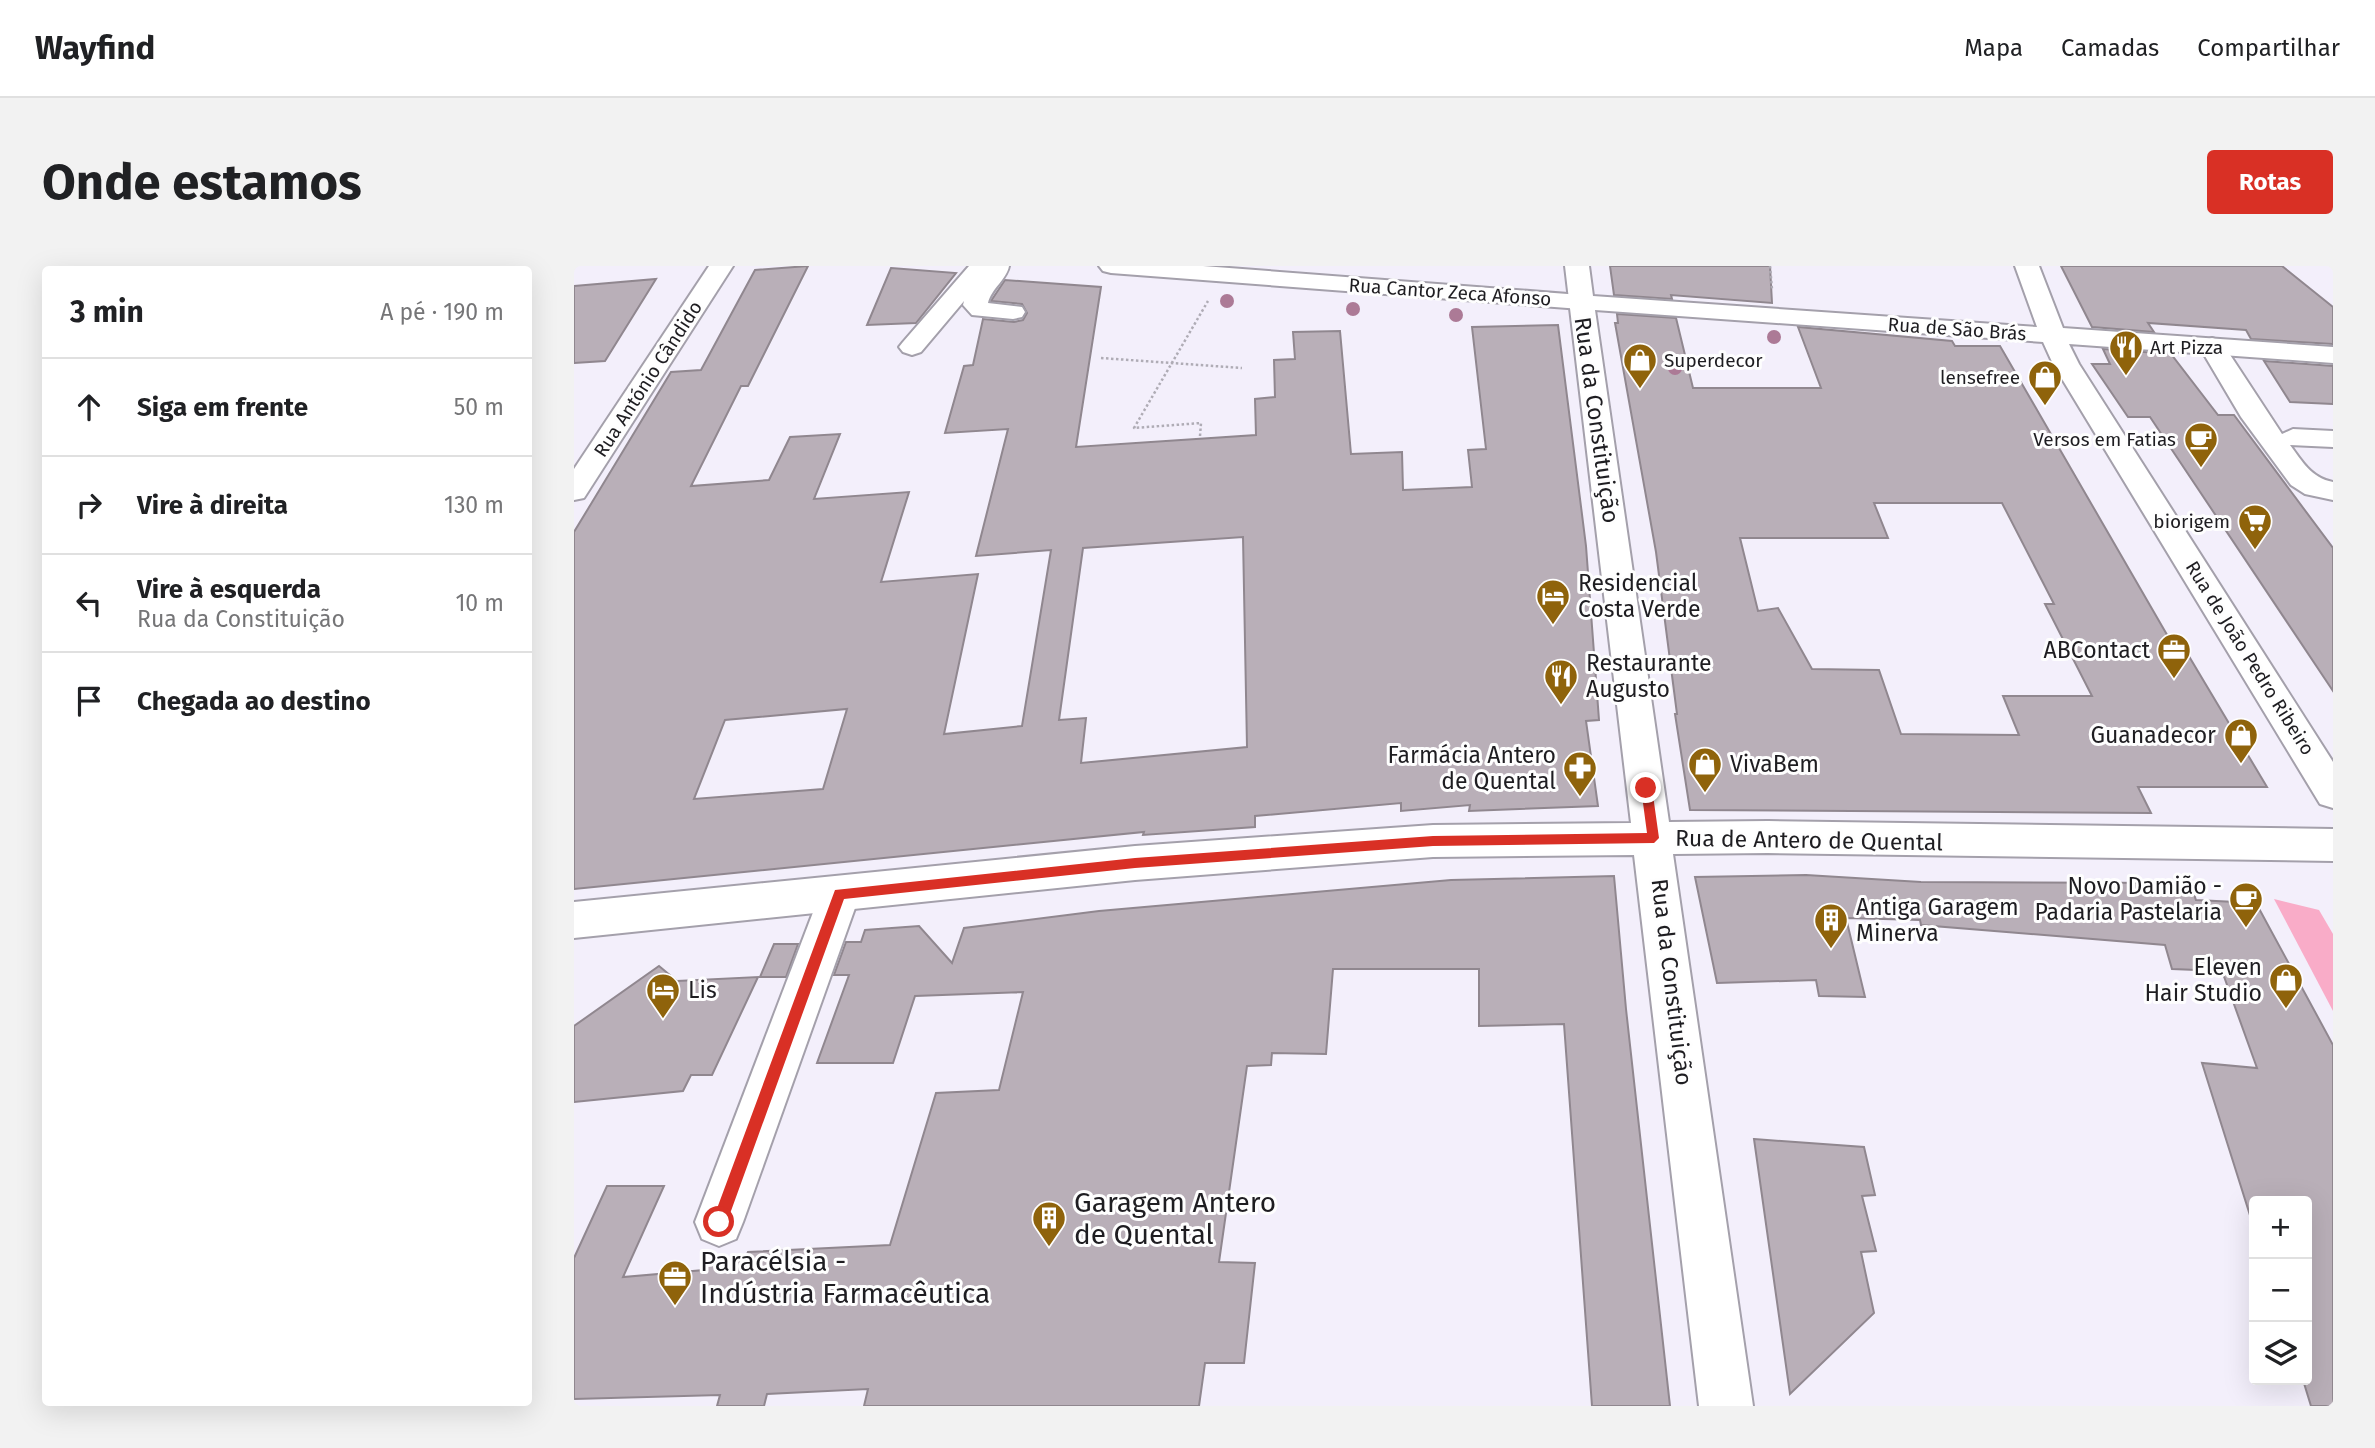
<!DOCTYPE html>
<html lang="pt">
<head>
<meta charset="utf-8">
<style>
	body { margin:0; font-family:"Fira Sans",sans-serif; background:#f2f2f2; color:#202124 }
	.controls { position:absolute; right:21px; bottom:21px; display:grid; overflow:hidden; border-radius:7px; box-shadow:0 7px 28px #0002 }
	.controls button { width:63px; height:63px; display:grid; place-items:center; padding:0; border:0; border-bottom:2px solid #e0e0e0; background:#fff; color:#202124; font:35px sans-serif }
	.stop { position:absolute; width:21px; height:21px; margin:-16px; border:5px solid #d93025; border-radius:50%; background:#fff }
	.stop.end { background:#d93025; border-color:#fff; box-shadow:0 2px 7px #0008 }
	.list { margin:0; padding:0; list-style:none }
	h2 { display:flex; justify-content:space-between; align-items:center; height:91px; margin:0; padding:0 28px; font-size:30px }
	h2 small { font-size:23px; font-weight:400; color:#757577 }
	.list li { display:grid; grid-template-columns:46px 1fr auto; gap:21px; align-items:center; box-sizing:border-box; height:98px; padding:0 28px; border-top:2px solid #e0e0e0 }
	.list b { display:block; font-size:26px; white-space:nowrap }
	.list p { margin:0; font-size:23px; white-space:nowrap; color:#757577 }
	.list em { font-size:23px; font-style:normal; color:#757577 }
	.icon { flex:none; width:38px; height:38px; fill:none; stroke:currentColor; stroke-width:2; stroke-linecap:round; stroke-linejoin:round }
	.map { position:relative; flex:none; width:1759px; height:1140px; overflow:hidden; border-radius:7px }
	header { display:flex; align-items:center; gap:42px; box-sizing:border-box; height:98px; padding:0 35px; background:#fff; border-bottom:2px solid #e0e0e0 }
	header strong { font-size:33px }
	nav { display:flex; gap:38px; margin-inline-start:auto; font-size:24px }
	.intro { display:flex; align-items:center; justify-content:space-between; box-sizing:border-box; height:168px; padding:0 42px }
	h1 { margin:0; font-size:49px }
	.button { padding:18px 32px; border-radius:7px; background:#d93025; color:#fff; font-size:24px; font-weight:700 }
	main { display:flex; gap:42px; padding:0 42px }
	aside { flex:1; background:#fff; border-radius:7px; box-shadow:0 7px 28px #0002 }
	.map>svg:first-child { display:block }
	.green { fill:#f9acc8 }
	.building { fill:#b9afb8; stroke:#90878f; stroke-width:2; fill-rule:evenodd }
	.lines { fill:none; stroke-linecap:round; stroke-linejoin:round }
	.minor-casing { stroke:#a4a0ab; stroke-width:4 }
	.major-casing { stroke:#a4a0ab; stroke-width:4 }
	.path { stroke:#afacb5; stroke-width:2.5; stroke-dasharray:2.5 2.5; stroke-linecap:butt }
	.minor { fill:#fff; fill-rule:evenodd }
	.major { fill:#fff; fill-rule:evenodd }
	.tree { fill:#ac7a96 }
	.route { fill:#d93025 }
	.labels { text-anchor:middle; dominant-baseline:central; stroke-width:6; stroke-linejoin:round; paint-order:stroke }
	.far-street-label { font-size:19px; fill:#1e1d21; stroke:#fefefe }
	.far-poi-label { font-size:19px; fill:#1e1d21; stroke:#fefefe; text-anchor:end }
	.street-label { font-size:23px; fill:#1e1d21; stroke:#fefefe }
	.poi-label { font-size:23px; fill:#1e1d21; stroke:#fefefe; text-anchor:start }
	.near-poi-label { font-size:28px; fill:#1e1d21; stroke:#fefefe; text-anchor:start }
</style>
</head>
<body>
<header>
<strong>Wayfind</strong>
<nav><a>Mapa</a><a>Camadas</a><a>Compartilhar</a></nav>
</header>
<div class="intro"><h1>Onde estamos</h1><a class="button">Rotas</a></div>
<main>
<aside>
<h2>3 min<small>A pé · 190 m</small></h2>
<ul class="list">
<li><svg class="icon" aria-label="ahead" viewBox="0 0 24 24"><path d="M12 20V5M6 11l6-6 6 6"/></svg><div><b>Siga em frente</b></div><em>50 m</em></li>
<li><svg class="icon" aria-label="right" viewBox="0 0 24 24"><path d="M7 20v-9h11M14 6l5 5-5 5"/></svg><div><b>Vire à direita</b></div><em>130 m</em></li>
<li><svg class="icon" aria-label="left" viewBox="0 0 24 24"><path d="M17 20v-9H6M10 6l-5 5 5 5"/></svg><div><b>Vire à esquerda</b><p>Rua da Constituição</p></div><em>10 m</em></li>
<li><svg class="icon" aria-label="arrive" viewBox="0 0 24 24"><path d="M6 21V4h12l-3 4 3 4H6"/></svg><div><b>Chegada ao destino</b></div></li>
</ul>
</aside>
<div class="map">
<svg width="1759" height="1140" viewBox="0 0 1759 1140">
	<rect width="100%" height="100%" fill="#f3effb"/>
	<!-- green -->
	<polygon class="green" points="1700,633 1745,644 1759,668 1759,745"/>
	<!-- building -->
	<g class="building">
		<path d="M234 0 174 120H167L117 220 195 214 216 171 266 168 240 233 335 226 307 316 404 308 370 468 448 460 477 284 402 290 434 163 371 167 390 100 399 99 409 53 440 56 449 54 453 47 448 38 417 35 431 14 527 21 502 181 682 169 681 133 701 131 700 94 721 93 719 66 766 65 777 188 828 186 829 224 898 221 894 184 912 183 898 61 984 59 1012 280 1025 454 1012 455 1024 540 895 545 896 539 827 545V537L681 550V561L569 569 570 566 0 623V266L97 106 127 104 181 4ZM669 271 673 481 507 497 512 452 485 454 509 282ZM273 443 249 523 120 533 151 454Z"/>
		<polygon points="1036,0 1196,0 1198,37 1097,29 1098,33 1040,29"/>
		<polygon points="1487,0 1708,0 1759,41 1759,78 1677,73 1672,64 1574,57 1580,66 1518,61"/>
		<polygon points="317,2 382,7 342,57 293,59"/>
		<polygon points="82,13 31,95 0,97 0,20"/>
		<path d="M1043 48 1102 52 1119 122H1247L1224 61 1378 75 1381 80H1426L1603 386 1613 387 1693 521H1564L1577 547 1116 544 1101 448H1103L1082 286 1041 57H1044ZM1300 237H1428L1480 338H1471L1518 430H1429L1445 469 1327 468 1305 404 1238 403 1204 342 1184 345 1166 272H1314Z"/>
		<polygon points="1529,83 1597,88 1644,149 1660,149 1759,282 1759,425 1576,151 1554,151 1518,98 1536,98"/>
		<polygon points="1690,95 1759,100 1759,138 1716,136"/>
		<polygon points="1232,609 1347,616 1616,617 1622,634 1682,637 1759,779 1759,1140 1737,1140 1729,1114 1733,1114 1733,935 1680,935 1680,962 1628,797 1683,802 1648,705 1598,703 1591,679 1347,659 1346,654 1272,652 1291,731 1245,730 1242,714 1143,717 1121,611"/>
		<polygon points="1040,610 1052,743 1096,1140 1018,1140 990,758 905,760 905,703 759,703 752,788 698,787 697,799 673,800 645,996 681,997 670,1097 631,1097 625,1140 290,1140 294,1123 193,1128 190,1140 143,1140 146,1129 0,1133 0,992 33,920 90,920 49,1011 130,1004 131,999 170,995 174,986 316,979 362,827 425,824 449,726 341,730 319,797 243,797 275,709 260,709 272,676 287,676 291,664 345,660 378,697 390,662 525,645 877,614"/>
		<polygon points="200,678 224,678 212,711 186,711"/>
		<polygon points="85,700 103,715 184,711 138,809 117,809 109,825 0,836 0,760"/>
		<polygon points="1180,873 1290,881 1301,929 1288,930 1302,985 1287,986 1300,1047 1216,1128"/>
	</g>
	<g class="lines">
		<!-- minor casing -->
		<g class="minor-casing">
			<g id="minor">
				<polygon points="135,0 159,0 10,232 0,234 0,203"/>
				<path d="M395 0H435C433 13 417 23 414 37L448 41 451 46 448 51 439 53 398 49 389 39 390 35 347 86 338 89 329 86 325 81 329 76Z"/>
				<polygon points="525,0 629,0 1007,29 1016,31 1019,36 1016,41 1007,43 537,7 529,5"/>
				<path d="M1638 72 1647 75 1708 168 1719 163 1759 165V181L1716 179C1728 195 1737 212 1759 216V234L1731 228 1717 219 1667 151 1625 80 1629 75Z"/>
				<polygon points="266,611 280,616 286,628 169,956 162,973 145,980 128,973 121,956 246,628 252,616"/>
			</g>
		</g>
		<!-- major casing -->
		<g class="major-casing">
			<polygon id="major" points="991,0 1015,0 1019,30 1463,61 1441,0 1465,0 1489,62 1759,81 1759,97 1495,78 1505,98 1759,496 1759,542 1746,538 1479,98 1469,76 1021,44 1095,556 1194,555 1759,563 1759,595 1194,587 1099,588 1179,1140 1125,1140 1060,589 859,591 561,614 0,672 0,636 561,580 859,559 1057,557"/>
		</g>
		<!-- path -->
		<g class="path">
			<polyline points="1196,0 1198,23"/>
			<polyline points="527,92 668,102"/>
			<polyline points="626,170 627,157 560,162 634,35"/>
		</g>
		<!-- minor -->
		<use href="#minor" class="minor"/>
		<!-- major -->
		<use href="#major" class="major"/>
	</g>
	<!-- trees -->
	<g class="tree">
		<circle cx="653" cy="35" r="7"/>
		<circle cx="779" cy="43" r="7"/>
		<circle cx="882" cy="49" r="7"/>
		<circle cx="1200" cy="71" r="7"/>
		<circle cx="1101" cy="102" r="7"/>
	</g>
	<!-- route -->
	<polygon class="route" points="1072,518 1078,522 1085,572 1080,577 859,580 561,602 270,633 153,956 151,961 145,963 140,961 138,956 261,624 561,592 859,570 1073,567 1067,522"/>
	<!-- icons -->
	<defs>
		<g id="restaurant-pin" transform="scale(1.75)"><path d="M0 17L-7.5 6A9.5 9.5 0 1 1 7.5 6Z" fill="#8f630b" stroke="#fefefe"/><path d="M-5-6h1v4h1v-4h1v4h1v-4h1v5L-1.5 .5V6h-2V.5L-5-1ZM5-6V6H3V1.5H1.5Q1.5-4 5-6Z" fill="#fff"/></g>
		<g id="shop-pin" transform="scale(1.75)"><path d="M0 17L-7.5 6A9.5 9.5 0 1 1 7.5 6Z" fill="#8f630b" stroke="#fefefe"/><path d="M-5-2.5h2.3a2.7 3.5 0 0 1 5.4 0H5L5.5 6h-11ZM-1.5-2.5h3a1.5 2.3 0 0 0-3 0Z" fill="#fff"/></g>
		<g id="cafe-pin" transform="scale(1.75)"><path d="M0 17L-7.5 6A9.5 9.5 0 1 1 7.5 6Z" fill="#8f630b" stroke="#fefefe"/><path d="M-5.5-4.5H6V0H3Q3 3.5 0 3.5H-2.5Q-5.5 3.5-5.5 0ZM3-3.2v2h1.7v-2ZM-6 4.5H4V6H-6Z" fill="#fff"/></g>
		<g id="supermarket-pin" transform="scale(1.75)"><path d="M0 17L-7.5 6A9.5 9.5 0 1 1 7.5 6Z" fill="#8f630b" stroke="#fefefe"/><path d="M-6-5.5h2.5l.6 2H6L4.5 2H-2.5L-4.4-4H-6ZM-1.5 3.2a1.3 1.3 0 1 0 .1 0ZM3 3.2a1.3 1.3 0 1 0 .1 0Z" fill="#fff"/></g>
		<g id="hotel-pin" transform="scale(1.75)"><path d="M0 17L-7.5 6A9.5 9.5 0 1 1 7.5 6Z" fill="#8f630b" stroke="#fefefe"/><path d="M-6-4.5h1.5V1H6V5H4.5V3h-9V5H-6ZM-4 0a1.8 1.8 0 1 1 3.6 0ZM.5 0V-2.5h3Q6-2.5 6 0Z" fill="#fff"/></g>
		<g id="office-pin" transform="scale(1.75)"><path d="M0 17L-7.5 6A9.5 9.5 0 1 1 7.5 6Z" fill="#8f630b" stroke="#fefefe"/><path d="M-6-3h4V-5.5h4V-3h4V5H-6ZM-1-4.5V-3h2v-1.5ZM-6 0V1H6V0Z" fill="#fff"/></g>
		<g id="pharmacy-pin" transform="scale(1.75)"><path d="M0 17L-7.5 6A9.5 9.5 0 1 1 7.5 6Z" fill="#8f630b" stroke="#fefefe"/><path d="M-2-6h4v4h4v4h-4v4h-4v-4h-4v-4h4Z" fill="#fff"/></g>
		<g id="building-pin" transform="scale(1.75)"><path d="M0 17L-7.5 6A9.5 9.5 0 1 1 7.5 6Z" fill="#8f630b" stroke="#fefefe"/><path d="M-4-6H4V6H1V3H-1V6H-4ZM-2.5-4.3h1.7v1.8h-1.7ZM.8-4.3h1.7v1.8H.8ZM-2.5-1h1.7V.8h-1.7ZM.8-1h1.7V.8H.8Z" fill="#fff"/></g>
	</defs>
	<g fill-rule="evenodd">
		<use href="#restaurant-pin" x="1552" y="81"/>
		<use href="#shop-pin" x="1066" y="94"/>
		<use href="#shop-pin" x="1471" y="111"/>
		<use href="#cafe-pin" x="1627" y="173"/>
		<use href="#supermarket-pin" x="1681" y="255"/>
		<use href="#hotel-pin" x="979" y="330"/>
		<use href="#office-pin" x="1600" y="384"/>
		<use href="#restaurant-pin" x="987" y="410"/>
		<use href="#shop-pin" x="1667" y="469"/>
		<use href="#shop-pin" x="1131" y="498"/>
		<use href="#pharmacy-pin" x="1006" y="502"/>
		<use href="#cafe-pin" x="1672" y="633"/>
		<use href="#building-pin" x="1257" y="654"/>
		<use href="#shop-pin" x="1712" y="714"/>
		<use href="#hotel-pin" x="89" y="724"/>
		<use href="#building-pin" x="475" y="952"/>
		<use href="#office-pin" x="101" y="1011"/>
	</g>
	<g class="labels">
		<!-- far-street labels -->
		<g class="far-street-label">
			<text transform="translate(876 26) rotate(4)">Rua Cantor Zeca Afonso</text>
			<text transform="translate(1383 63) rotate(4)">Rua de São Brás</text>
			<text transform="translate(74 113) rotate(-57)">Rua António Cândido</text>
			<text transform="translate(1676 392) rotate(58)">Rua de João Pedro Ribeiro</text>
		</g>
		<!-- far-poi labels -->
		<g class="far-poi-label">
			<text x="1576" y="81" text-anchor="start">Art Pizza</text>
			<text x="1090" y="94" text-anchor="start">Superdecor</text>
			<text x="1446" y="111">lensefree</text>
			<text x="1602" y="173">Versos em Fatias</text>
			<text x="1656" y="255">biorigem</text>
		</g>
		<!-- street labels -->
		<g class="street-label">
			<text transform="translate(1023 154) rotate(82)">Rua da Constituição</text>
			<text transform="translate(1235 574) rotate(1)">Rua de Antero de Quental</text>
			<text transform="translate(1098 716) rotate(83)">Rua da Constituição</text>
		</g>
		<!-- poi labels -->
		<g class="poi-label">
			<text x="1004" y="317">Residencial<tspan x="1004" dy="26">Costa Verde</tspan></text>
			<text x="1576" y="384" text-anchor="end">ABContact</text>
			<text x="1012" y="397">Restaurante<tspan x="1012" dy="26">Augusto</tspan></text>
			<text x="1642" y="469" text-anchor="end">Guanadecor</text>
			<text x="982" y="489" text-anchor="end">Farmácia Antero<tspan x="982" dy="26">de Quental</tspan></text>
			<text x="1156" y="498">VivaBem</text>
			<text x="1648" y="620" text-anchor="end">Novo Damião -<tspan x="1648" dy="26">Padaria Pastelaria</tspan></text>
			<text x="1282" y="641">Antiga Garagem<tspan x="1282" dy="26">Minerva</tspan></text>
			<text x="1688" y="701" text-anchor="end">Eleven<tspan x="1688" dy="26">Hair Studio</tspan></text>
			<text x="114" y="724">Lis</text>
		</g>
		<!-- near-poi labels -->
		<g class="near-poi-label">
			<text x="500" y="936">Garagem Antero<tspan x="500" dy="32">de Quental</tspan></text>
			<text x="126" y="995">Paracélsia -<tspan x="126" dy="32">Indústria Farmacêutica</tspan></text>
		</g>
	</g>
</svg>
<div class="controls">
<button>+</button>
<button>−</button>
<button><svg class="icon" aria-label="layers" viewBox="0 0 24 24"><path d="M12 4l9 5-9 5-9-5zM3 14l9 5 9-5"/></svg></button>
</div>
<div class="stop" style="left:145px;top:956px"></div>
<div class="stop end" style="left:1072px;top:522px"></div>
</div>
</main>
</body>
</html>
